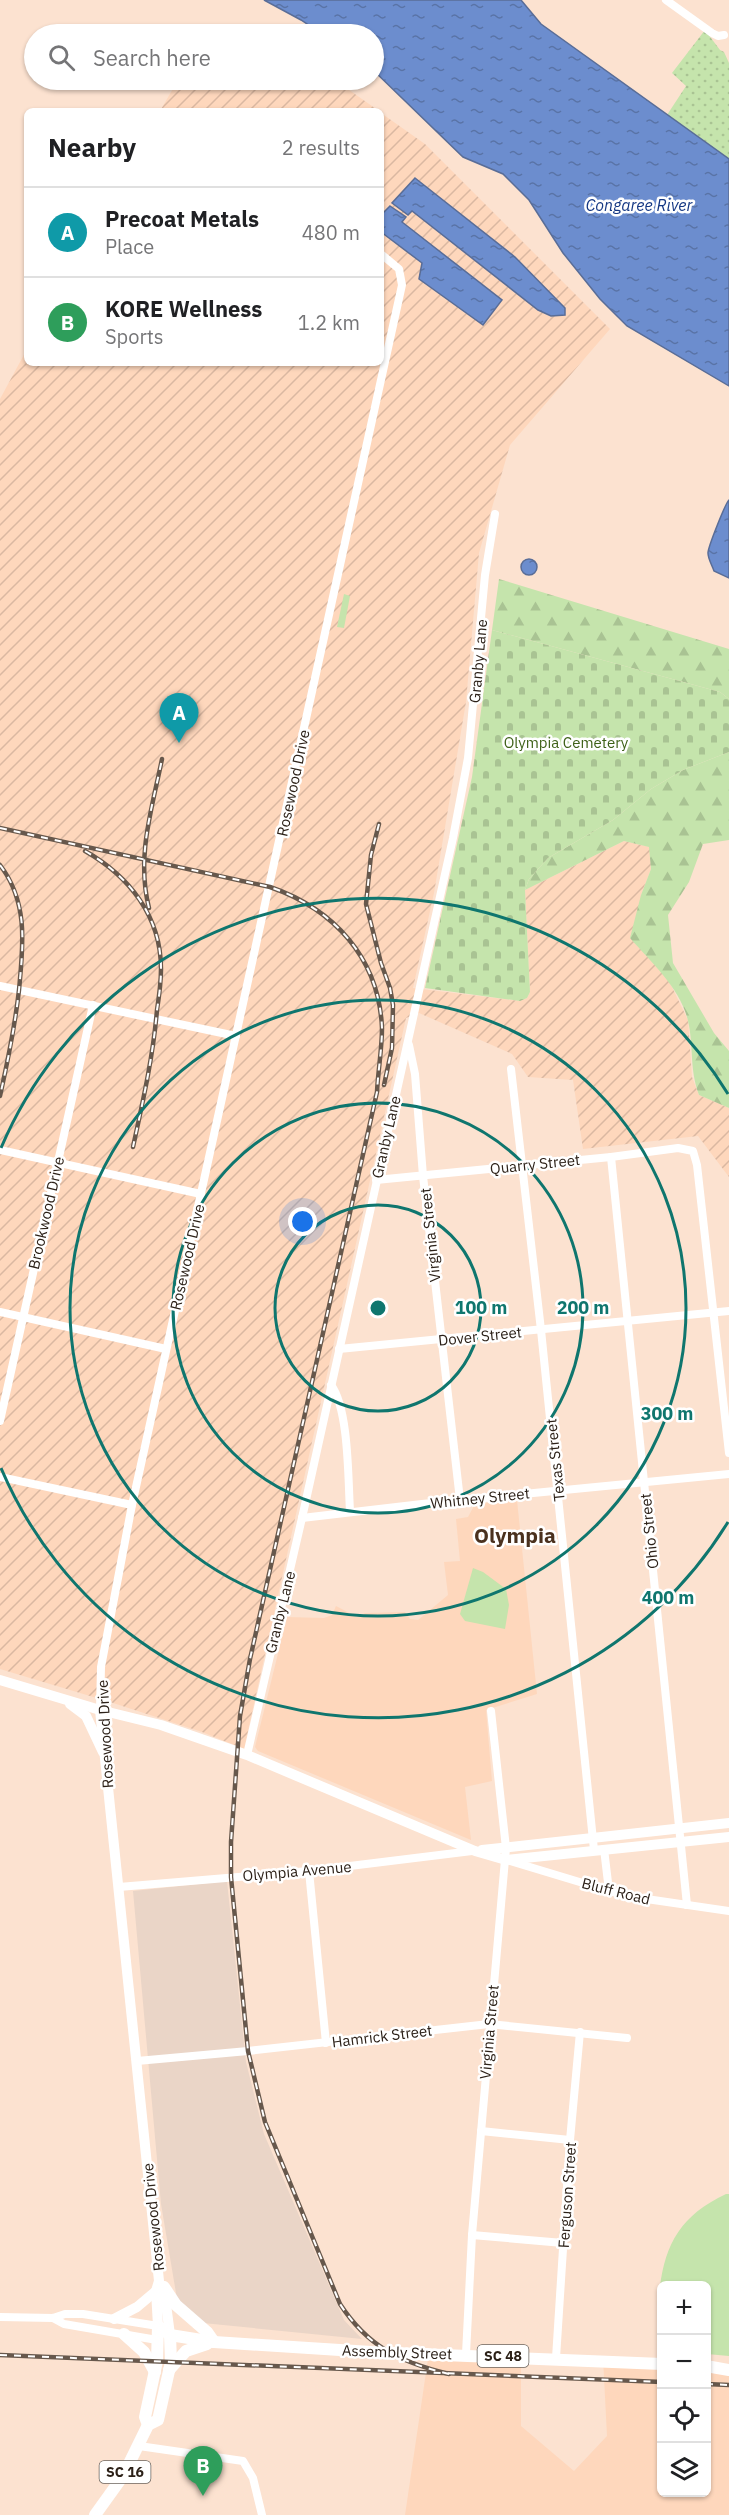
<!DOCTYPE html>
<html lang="en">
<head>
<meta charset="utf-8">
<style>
	body { margin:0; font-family:"IBM Plex Sans",sans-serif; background:#f6f6f6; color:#202124 }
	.controls { position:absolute; right:18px; bottom:18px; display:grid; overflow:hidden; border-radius:9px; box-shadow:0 2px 4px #0004 }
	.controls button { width:54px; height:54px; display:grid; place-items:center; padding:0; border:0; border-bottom:2px solid #e0e0e0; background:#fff; color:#202124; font:30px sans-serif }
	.you { position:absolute; left:303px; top:1222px; width:21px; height:21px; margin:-15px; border:4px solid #fff; border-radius:50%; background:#1a73e8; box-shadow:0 0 0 9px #1a73e833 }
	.badge { display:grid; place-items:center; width:39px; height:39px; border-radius:50%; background:#3f8070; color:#fff; font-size:20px; font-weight:700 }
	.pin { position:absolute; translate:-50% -50px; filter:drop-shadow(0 2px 3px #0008) }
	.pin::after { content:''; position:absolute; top:32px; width:21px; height:18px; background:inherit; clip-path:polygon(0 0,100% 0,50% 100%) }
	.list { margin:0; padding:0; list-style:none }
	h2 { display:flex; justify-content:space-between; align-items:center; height:78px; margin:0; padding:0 24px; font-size:26px }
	h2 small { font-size:20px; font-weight:400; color:#757577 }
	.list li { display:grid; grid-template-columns:39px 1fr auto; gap:18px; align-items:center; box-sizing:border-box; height:90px; padding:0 24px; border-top:2px solid #e0e0e0 }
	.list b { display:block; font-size:22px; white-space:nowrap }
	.list p { margin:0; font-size:20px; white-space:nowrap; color:#757577 }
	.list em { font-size:20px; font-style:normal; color:#757577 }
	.icon { flex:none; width:33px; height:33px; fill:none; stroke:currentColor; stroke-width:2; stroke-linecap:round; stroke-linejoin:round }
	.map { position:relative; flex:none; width:729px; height:2515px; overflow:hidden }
	.search { position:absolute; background:#fff; box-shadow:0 2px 4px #0004; left:24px; top:24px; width:360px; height:66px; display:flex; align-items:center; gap:15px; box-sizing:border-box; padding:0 21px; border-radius:33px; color:#757577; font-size:22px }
	.panel { position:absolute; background:#fff; box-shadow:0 2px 4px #0004; left:24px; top:108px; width:360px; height:258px; border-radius:9px }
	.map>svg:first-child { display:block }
	.commercial { fill:#ead5c7 }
	.industrial { fill:url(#industrial-furrows) }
	.built { fill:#fed7bc }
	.grass { fill:#c5e4ac }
	.forest { fill:url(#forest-firs) }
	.cemetery { fill:url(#cemetery-stones) }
	.park { fill:url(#park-dots) }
	.water { fill:url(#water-ripples); stroke:#596d97; stroke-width:1.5 }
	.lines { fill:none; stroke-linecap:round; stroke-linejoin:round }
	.minor { stroke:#fff; stroke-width:8 }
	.secondary { stroke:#fff; stroke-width:10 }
	.primary { stroke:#fff; stroke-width:12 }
	.rail-casing { stroke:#67584c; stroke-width:4.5 }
	.rail { stroke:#fff; stroke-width:2; stroke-dasharray:7; stroke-linecap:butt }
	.ring { fill:none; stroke:#0f766e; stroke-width:3 }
	.labels { text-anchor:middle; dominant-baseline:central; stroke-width:5; stroke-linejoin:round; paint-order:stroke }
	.shield { fill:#fff; stroke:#6b645d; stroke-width:1.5 }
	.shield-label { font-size:14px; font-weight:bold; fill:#2c2118 }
	.street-label { font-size:15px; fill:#2c2118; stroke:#fff }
	.park-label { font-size:15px; fill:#3e6118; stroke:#fff }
	.water-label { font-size:16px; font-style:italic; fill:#143783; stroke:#fff }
	.district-label { font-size:21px; font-weight:bold; fill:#4a311e; stroke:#fff }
	.centre { fill:#0f766e; stroke:#fff; stroke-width:3 }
	.ring-label { font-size:18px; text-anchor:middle; font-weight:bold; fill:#0f766e; stroke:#fff; stroke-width:5; stroke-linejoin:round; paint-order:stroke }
</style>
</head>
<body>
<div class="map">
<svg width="729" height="2515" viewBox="0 0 729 2515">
	<defs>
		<pattern id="industrial-furrows" width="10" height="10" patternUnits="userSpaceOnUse" patternTransform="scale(1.5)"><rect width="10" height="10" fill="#fed7bc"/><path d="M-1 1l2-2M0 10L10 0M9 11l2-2" fill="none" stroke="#dab8a1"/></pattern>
		<pattern id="forest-firs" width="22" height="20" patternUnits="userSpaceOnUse" patternTransform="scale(1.5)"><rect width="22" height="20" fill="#c5e4ac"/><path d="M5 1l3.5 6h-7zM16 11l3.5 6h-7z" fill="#a9c393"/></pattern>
		<pattern id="cemetery-stones" width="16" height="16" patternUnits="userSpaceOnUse" patternTransform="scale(1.5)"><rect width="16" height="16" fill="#c5e4ac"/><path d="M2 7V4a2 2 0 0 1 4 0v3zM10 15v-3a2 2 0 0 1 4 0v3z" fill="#a9c393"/></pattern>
		<pattern id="park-dots" width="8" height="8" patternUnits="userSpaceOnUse" patternTransform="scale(1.5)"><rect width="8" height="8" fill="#c5e4ac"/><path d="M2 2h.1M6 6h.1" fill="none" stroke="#a9c393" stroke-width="1.8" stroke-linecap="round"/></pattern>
		<pattern id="water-ripples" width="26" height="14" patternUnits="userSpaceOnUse" patternTransform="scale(1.5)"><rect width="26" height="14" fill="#6c8dce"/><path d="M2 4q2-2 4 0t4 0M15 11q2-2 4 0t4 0" fill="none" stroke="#5973a6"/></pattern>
	</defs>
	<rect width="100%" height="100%" fill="#fce2d0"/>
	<!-- commercial -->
	<polygon class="commercial" points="227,1881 246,2062 264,2134 344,2320 362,2339 203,2323 177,2299 161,2204 133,1891"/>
	<!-- industrial -->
	<g class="industrial">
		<polygon points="178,80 335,80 379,111 160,111"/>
		<polygon points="381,113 425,144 610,329 510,445 479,553 466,702 434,893 413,988 520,1001 527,998 530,992 525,890 624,841 650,847 651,869 641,895 670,983 688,1020 692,1077 699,1095 729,1108 729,1177 698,1136 583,1149 573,1080 528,1077 512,1054 419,1013 406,1018 244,1749 202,1732 110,1702 0,1669 0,399 27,349 27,363 381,363"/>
	</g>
	<!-- built -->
	<g class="built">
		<polygon points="517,1500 537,1694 486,1710 492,1781 465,1787 471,1840 258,1751 255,1747 287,1617 324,1618 332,1615 336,1606 357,1617 365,1613 405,1612 410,1619 418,1620 448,1595 444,1562 460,1561 456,1519 468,1517 475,1504"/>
		<polygon points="429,2352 521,2355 521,2426 574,2471 607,2436 603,2358 661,2361 662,2492 706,2492 707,2365 729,2369 729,2515 405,2515"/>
	</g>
	<!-- grass -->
	<g class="grass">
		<polygon points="344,594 350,596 344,628 337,627"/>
		<polygon points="473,1568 483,1572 506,1589 509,1605 505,1629 465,1621 460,1614"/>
		<path d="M726 2194H729V2356L707 2354 706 2286H662L661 2338C657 2325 658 2311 659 2297 663 2247 679 2216 726 2194Z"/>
	</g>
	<!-- forest -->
	<g class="forest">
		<polygon points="499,579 729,649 729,699 720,692 492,630"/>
		<path d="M729 752V840L703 844 689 882 668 915 673 963 714 1033 729 1051V1108L699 1095C689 1068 694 1047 688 1021 681 989 651 962 630 938L641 895 651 869 649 847 624 841 525 890 529 879 548 858 613 820 651 789 683 770Z"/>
	</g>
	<!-- cemetery -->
	<polygon class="cemetery" points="492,630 720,692 729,699 729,752 683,770 651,789 613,820 548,858 529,879 525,890 530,992 527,998 520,1001 425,988 472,777"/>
	<!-- park -->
	<polygon class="park" points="705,30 720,50 724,52 729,63 729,159 667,115 686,86 672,73"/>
	<!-- water -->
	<g class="water">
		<polygon points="264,0 521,0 541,24 729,159 729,386 627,326 600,299 563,253 529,200 503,174 463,157 374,71 374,34 322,34 301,20"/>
		<polygon points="415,178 515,257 565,308 565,315 551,316 538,310 412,211 408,215 392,203"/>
		<polygon points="390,206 406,217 402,222 502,300 483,325 419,279 422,263 381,232 381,215"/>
		<path d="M729 500V578L714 571C712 565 708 559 708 553 708 547 726 502 729 500Z"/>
		<circle cx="529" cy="567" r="8"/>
	</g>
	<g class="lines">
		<!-- minor -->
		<g class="minor">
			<polyline points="666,0 712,33 718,36 724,35"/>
			<polyline points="0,986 236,1036"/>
			<polyline points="409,1045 415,1074 423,1176 460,1500"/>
			<polyline points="511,1069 541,1330 594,1850"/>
			<polyline points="0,1150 201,1194"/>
			<polyline points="611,1157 687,1905"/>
			<polyline points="376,1180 611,1157 678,1148 693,1151 697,1165 729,1453"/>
			<polyline points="0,1312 166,1349"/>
			<polyline points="339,1349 729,1311"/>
			<path d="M331 1385C349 1409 348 1479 350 1511"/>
			<polyline points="0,1421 93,1005"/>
			<polyline points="0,1477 132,1505"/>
			<polyline points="302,1518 422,1504 729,1474"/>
			<polyline points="100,1710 101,1667 132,1505 402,285 399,269 381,254"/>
			<polyline points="247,1755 302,1518 453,838 468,758 485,575 495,514"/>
			<polyline points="604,1849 609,1891"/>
			<polyline points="510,1861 626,1896 729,1911"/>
			<polyline points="309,1871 326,2043"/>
			<polyline points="119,1887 309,1871 472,1851"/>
			<polyline points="137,2061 248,2051 489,2024 627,2038"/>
			<polyline points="481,2131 570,2140"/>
			<polyline points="472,2235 563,2243"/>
			<polyline points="0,2317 53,2318 65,2314 83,2314 158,2326"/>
			<polyline points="53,2318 64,2324 157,2340"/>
			<polyline points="466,2354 472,2235 506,1848 491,1711"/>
			<polyline points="556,2358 570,2140 580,2032"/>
			<polyline points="139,2446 243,2461 253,2478 262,2515"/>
		</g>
		<!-- secondary -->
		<g class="secondary">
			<polyline points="0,1680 100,1710 161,1725 247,1755 475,1851 506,1860 729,1837"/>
			<polyline points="70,1704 86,1716 103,1752"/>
			<polyline points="100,1710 159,2281 156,2291 158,2326"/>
			<polyline points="482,1850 729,1823"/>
			<polyline points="164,2289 170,2335"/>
			<polyline points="114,2319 137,2307 156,2291"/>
		</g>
		<!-- primary -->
		<g class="primary">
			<polyline points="164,2287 176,2305 207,2332 214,2342"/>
			<polyline points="158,2326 170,2335 214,2342 371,2352 662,2364"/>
			<polyline points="124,2334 144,2352 155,2372"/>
			<polyline points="706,2366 729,2370"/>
			<polyline points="169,2370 186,2351 207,2344"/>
			<polyline points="148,2425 145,2417 157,2361 158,2326"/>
			<polyline points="95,2515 123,2476 148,2425 158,2420 171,2362 170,2335"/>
		</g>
		<!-- rail casing -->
		<g class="rail-casing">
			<g id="rail">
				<polyline points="379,824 371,855 366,904 381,963 390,988 393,1005 392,1048 384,1085"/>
				<path d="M0 828 270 887C334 909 379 958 382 1028 382 1049 378 1071 377 1092L250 1659 240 1716 231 1842V1877L248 2051 265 2122 340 2304C368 2347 400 2362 449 2374"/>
				<path d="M85 851C129 876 161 916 161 969 161 983 159 997 157 1010 153 1057 143 1101 133 1147"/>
				<path d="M0 865C29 903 23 946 19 990 15 1026 8 1060 0 1096"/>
				<path d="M149 908C136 857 152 809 162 759"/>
				<polyline points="0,2355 662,2382"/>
				<polyline points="706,2384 729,2385"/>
			</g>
		</g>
		<!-- rail -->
		<use href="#rail" class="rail"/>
	</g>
	<!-- distance rings -->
	<g class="ring">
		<circle cx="378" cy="1308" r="103"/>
		<circle cx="378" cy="1308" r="205"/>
		<circle cx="378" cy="1308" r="308"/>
		<path d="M728 1522A410 410 0 0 1 1 1468M1 1148A410 410 0 0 1 728 1094"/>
	</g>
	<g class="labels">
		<!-- shield labels -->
		<g class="shield">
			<rect x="477.5" y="2345" width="51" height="22" rx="4.5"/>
			<rect x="99.5" y="2461" width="51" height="22" rx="4.5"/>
		</g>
		<g class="shield-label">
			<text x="503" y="2356">SC 48</text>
			<text x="125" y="2472">SC 16</text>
		</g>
		<!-- street labels -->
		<g class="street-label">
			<text transform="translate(478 661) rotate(-85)">Granby Lane</text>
			<text transform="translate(293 783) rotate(-78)">Rosewood Drive</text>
			<text transform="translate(386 1137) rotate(-77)">Granby Lane</text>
			<text transform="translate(535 1164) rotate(-6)">Quarry Street</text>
			<text transform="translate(46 1213) rotate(-77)">Brookwood Drive</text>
			<text transform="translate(430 1235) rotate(-96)">Virginia Street</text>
			<text transform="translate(187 1257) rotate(-77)">Rosewood Drive</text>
			<text transform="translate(480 1336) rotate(-6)">Dover Street</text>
			<text transform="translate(555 1460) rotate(-96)">Texas Street</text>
			<text transform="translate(480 1498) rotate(-6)">Whitney Street</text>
			<text transform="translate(649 1531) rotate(-96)">Ohio Street</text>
			<text transform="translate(280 1612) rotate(-76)">Granby Lane</text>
			<text transform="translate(105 1734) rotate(-93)">Rosewood Drive</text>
			<text transform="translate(297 1871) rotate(-5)">Olympia Avenue</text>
			<text transform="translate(616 1891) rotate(14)">Bluff Road</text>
			<text transform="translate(489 2032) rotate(-85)">Virginia Street</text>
			<text transform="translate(382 2036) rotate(-7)">Hamrick Street</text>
			<text transform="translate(567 2195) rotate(-86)">Ferguson Street</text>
			<text transform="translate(153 2217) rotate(-96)">Rosewood Drive</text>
			<text transform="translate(397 2352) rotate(2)">Assembly Street</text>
		</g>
		<!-- park labels -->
		<g class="park-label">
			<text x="566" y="742">Olympia Cemetery</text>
		</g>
		<!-- water labels -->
		<g class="water-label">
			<text x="639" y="205">Congaree River</text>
		</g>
		<!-- district labels -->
		<g class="district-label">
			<text x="515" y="1535">Olympia</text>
		</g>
	</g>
	<circle cx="378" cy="1308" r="9" class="centre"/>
	<g class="ring-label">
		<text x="481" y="1314">100 m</text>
		<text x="583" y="1314">200 m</text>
		<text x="667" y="1420">300 m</text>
		<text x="668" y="1604">400 m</text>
	</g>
</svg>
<div class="controls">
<button>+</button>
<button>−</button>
<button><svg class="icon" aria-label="locate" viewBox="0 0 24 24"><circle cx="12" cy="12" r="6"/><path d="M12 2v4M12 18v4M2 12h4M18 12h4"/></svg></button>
<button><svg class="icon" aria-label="layers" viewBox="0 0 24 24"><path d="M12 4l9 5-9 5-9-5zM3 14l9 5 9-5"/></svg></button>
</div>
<div class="you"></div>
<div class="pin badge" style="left:179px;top:743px;background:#0f9aa8">A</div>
<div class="pin badge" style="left:203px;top:2496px;background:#2e9e5b">B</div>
<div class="search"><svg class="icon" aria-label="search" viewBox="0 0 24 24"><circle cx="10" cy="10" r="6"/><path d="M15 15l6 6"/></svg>Search here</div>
<section class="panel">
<h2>Nearby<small>2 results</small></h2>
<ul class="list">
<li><span class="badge" style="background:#0f9aa8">A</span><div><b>Precoat Metals</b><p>Place</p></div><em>480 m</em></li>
<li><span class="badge" style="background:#2e9e5b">B</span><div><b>KORE Wellness</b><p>Sports</p></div><em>1.2 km</em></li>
</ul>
</section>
</div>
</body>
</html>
